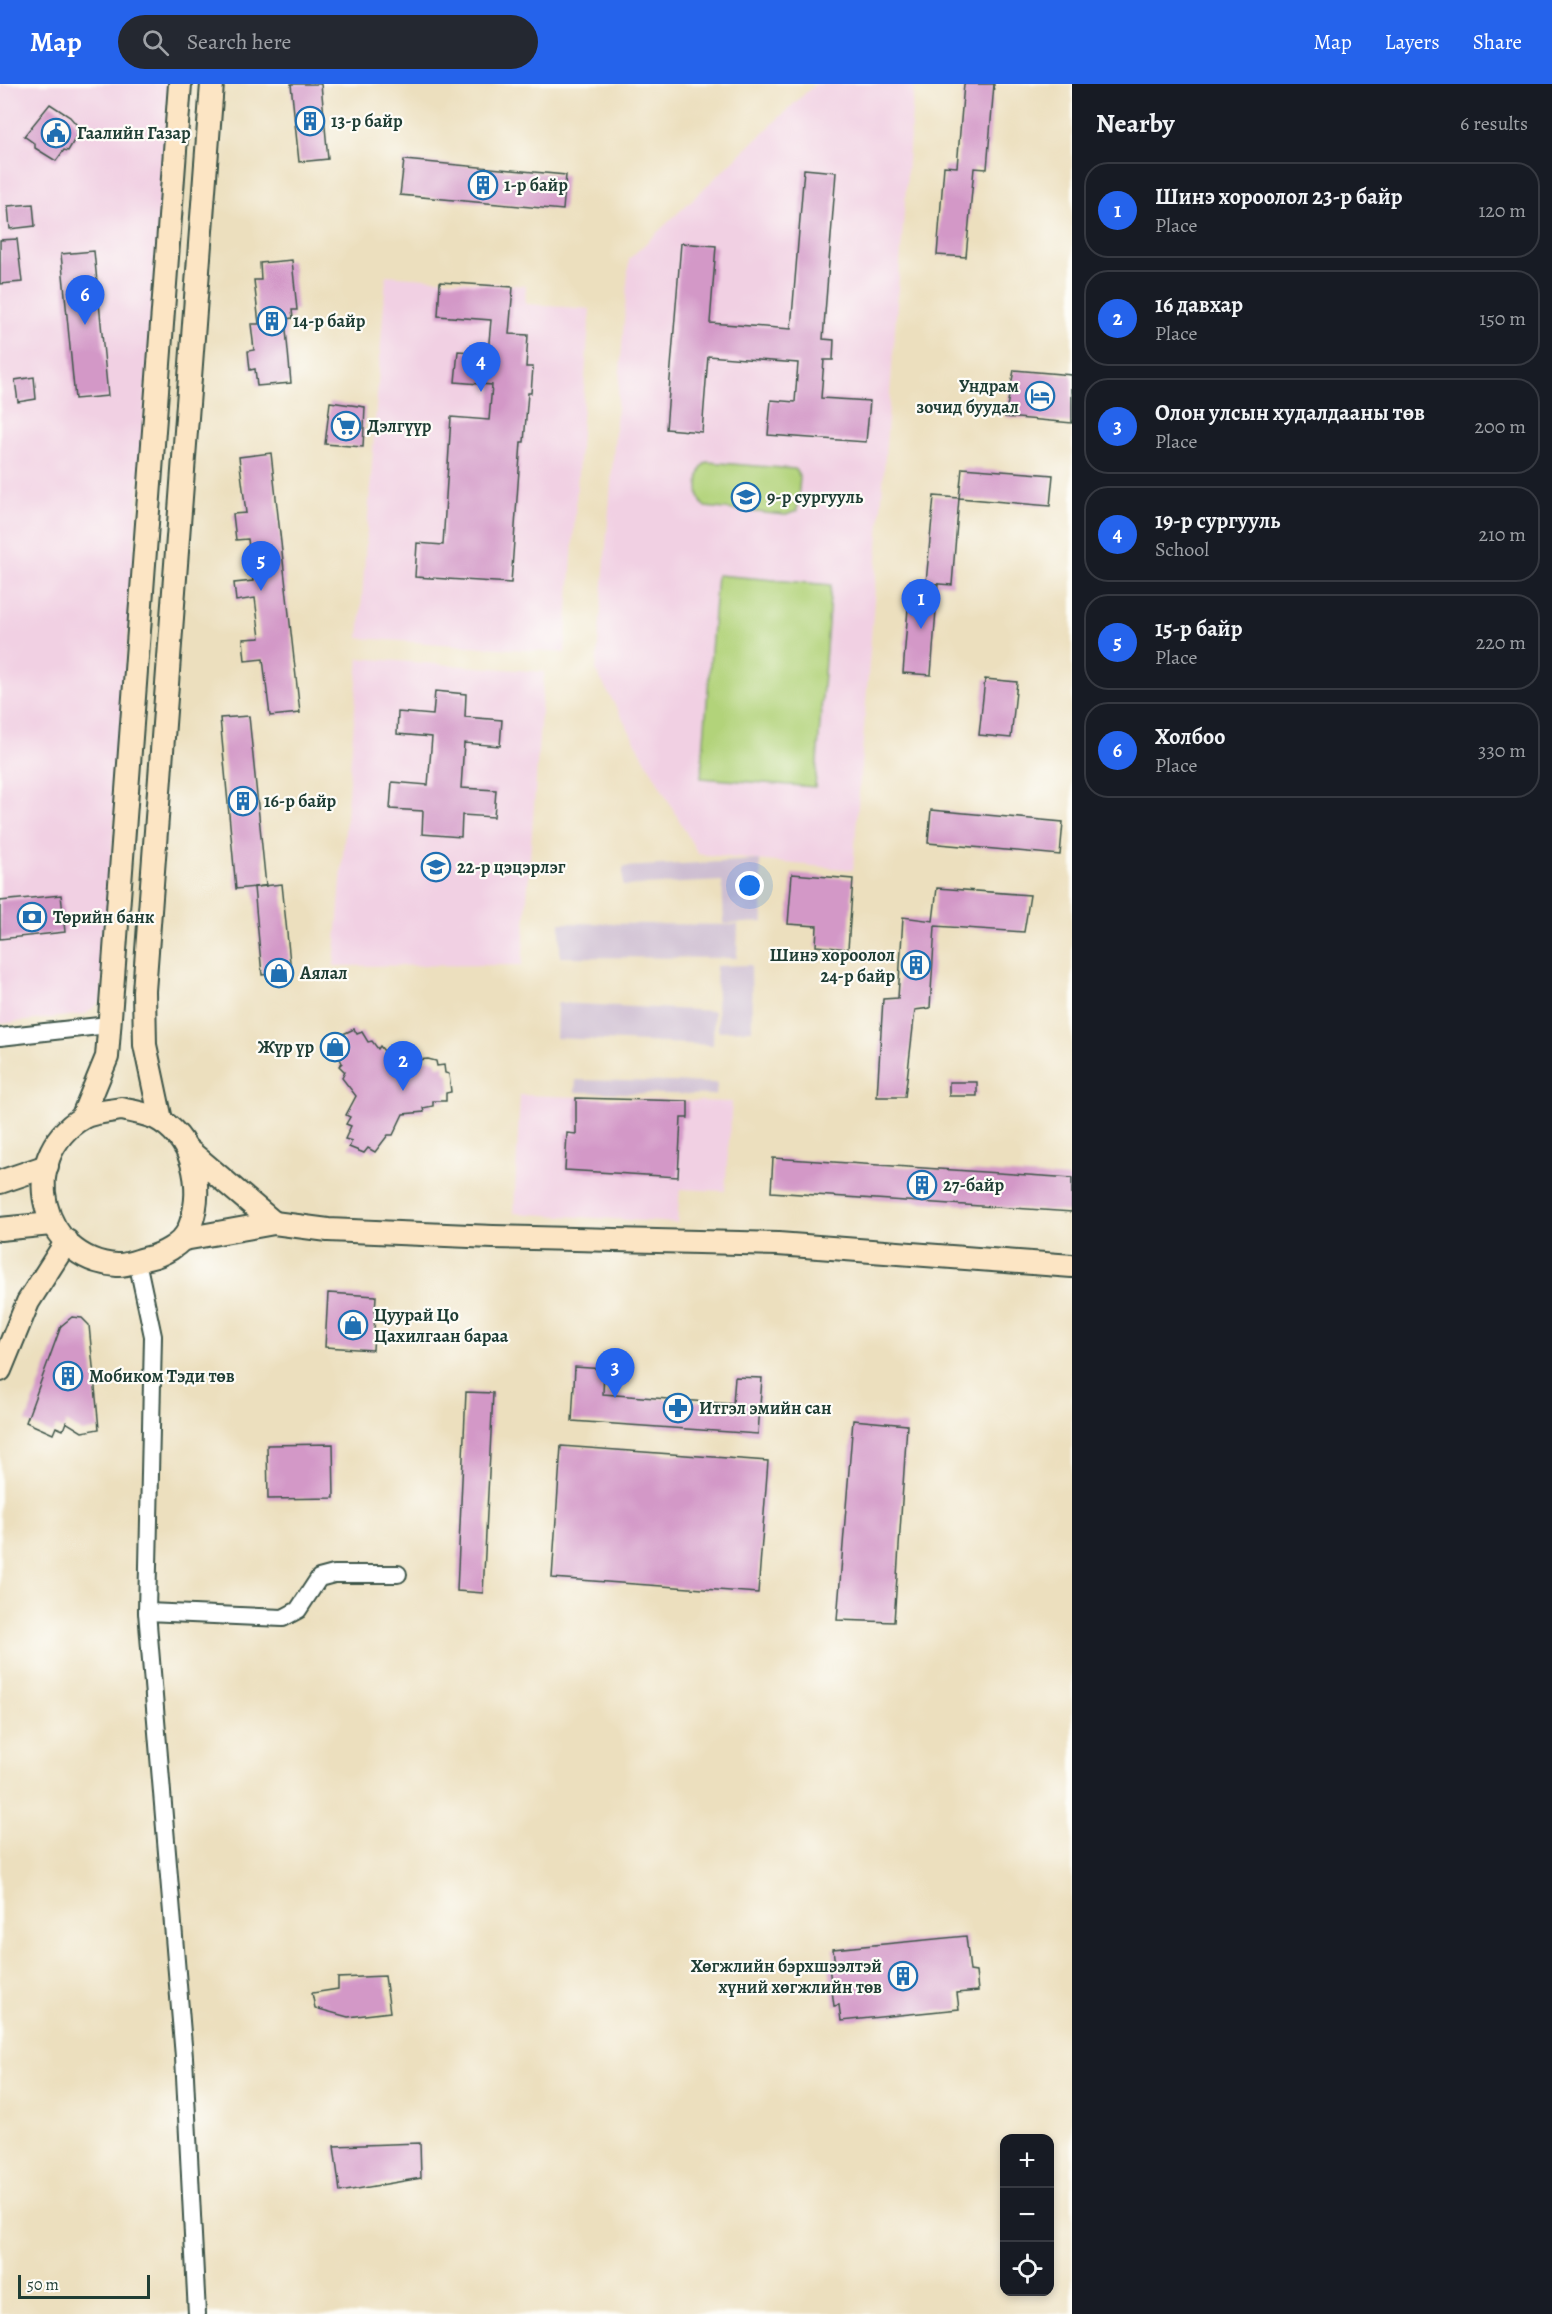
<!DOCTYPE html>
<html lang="en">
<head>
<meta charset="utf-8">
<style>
	body { margin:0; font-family:Alegreya,serif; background:#242831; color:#f1f3f6 }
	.controls { position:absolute; right:18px; bottom:18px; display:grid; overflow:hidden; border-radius:12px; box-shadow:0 3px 9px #0003 }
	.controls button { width:54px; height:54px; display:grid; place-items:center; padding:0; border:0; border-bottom:2px solid #363941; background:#171b24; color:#f1f3f6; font:30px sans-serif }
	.scale { position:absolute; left:18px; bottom:15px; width:132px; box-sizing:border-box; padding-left:6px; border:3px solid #1f3d34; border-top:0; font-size:16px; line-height:21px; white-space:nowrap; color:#1f3d34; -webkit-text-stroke:4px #fdfcf7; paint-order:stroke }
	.you { position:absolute; left:750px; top:802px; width:21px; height:21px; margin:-15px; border:4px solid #fff; border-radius:50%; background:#1a73e8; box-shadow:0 0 0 9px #1a73e833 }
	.badge { display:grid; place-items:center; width:39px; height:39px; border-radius:50%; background:#2563eb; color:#fff; font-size:20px; font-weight:700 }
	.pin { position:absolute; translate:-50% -50px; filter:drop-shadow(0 2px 3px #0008) }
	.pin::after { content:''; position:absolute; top:32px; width:21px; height:18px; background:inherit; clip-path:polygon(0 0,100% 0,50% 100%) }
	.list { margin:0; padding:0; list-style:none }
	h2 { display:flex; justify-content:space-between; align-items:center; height:78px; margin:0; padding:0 24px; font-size:26px }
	h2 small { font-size:20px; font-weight:400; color:#9ea1a6 }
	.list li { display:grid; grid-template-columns:39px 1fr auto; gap:18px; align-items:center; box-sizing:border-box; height:96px; margin:0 12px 12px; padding:0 12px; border:2px solid #363941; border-radius:24px }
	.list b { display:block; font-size:22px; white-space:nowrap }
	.list p { margin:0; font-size:20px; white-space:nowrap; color:#9ea1a6 }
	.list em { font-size:20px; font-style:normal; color:#9ea1a6 }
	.icon { flex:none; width:33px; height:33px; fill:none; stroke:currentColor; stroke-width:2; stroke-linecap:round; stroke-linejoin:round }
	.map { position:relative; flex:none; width:1072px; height:2230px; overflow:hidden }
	header { display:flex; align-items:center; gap:36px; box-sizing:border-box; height:84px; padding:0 30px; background:#2563eb; color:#fff }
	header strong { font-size:28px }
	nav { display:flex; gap:33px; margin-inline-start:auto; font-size:21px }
	.search { width:420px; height:54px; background:#242831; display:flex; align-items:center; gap:15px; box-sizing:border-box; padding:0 21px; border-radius:33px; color:#9ea1a6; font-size:22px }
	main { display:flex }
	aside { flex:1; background:#171b24 }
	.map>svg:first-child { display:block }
	.built { fill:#f1d0e3 }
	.industrial { fill:#cebed1 }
	.green { fill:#b2d37a; stroke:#688857; stroke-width:1.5 }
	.building { fill:#d398c7 }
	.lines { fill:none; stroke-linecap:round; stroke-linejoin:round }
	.street-casing { stroke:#3e5549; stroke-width:20 }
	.secondary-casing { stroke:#3e5549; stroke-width:26 }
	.street { stroke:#fff; stroke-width:16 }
	.secondary { stroke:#fce5c4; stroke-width:22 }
	.labels { text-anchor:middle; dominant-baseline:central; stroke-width:4.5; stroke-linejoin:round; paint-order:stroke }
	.poi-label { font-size:18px; font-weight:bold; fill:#1f3d34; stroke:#fdfcf7; text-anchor:start }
</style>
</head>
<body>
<header>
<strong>Map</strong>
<div class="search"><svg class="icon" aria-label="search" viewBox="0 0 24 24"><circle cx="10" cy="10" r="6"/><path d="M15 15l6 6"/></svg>Search here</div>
<nav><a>Map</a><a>Layers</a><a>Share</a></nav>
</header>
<main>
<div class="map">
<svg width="1072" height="2230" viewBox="0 0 1072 2230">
	<rect width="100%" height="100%" fill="#fdfcf7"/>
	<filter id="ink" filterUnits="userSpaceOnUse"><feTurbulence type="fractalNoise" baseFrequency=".0167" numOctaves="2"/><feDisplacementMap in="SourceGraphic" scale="12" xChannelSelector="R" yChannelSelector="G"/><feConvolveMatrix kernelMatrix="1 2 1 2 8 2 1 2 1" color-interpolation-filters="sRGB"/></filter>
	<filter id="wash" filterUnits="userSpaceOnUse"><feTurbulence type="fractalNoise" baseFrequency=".008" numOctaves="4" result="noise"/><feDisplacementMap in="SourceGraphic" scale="24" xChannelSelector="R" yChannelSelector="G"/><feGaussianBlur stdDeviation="1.35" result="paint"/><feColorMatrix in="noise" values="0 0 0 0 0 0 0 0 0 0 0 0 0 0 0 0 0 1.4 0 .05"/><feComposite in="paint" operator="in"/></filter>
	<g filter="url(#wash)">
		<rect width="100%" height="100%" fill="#ecdfbe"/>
		<!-- built -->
		<g class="built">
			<polygon points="0,0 169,0 101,917 86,930 0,940"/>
			<polygon points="815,0 914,0 853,786 698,770 596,587 629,175"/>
			<polygon points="386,191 526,202 525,220 590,225 565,569 359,554"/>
			<polygon points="359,574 544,588 522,881 334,882"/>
			<polygon points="520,1011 732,1018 725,1107 680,1105 677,1139 514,1129"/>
		</g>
		<!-- industrial -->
		<g class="industrial">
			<polygon points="760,776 763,838 724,840 722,797 623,802 623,783"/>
			<polygon points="560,839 738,841 737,874 560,873"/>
			<polygon points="751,881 752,946 718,947 716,882"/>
			<polygon points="557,919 714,927 713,961 556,954"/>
			<polygon points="576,996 717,999 716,1011 575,1008"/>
		</g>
		<!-- green -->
		<g class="green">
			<path d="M707 378 795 385 800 393 797 427 786 431 705 423C695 415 696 385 707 378Z"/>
			<polygon points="717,491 831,501 815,703 701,694"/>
		</g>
		<g id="blocks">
			<!-- building -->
			<g class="building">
				<polygon points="291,0 321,0 328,75 299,78"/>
				<polygon points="964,0 994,0 987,85 974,84 966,173 937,171 944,82 957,83"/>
				<polygon points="50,20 70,33 76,40 78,50 68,67 64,66 56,77 35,64 35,60 24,52"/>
				<polygon points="404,76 566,91 563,126 400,111"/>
				<polygon points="804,85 836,88 823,255 834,256 833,276 824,276 821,314 870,317 866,358 768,351 771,316 795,318 798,279 708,272 702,348 666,345 681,159 716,162 710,239 791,245"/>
				<polygon points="33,120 35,142 10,145 8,122"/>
				<polygon points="17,155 22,198 0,200 0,156"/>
				<polygon points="94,167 108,312 75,315 61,170"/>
				<polygon points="292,176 297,226 292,226 293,234 285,235 291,299 257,302 255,285 250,286 248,267 254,266 251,240 259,240 254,196 261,196 260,179"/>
				<polygon points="440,198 513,203 509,250 528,251 526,283 533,283 531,309 528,309 524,358 521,358 511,499 415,493 417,459 443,461 451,333 489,336 492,301 455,298 458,267 488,269 491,236 438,232"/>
				<polygon points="1014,286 1072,291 1072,339 1005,333"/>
				<polygon points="34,293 36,315 18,318 15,296"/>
				<polygon points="330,318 365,323 363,363 325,360"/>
				<polygon points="271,369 300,629 270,632 263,575 245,577 243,555 260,554 255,514 236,517 234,499 253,497 248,455 236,456 233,430 246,429 239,373"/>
				<polygon points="962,384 1053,391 1050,422 959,414"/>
				<polygon points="934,412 959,414 952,501 926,499"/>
				<polygon points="910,498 938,500 931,591 903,589"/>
				<polygon points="985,595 1017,598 1011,654 979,651"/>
				<polygon points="435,607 466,610 465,633 502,636 500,662 464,659 461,704 496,706 494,733 462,731 461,753 422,750 423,727 390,725 392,698 428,701 432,653 397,650 398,628 433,631"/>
				<polygon points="249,632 266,802 236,805 220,634"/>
				<polygon points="931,726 1063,738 1060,771 928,759"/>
				<polygon points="792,790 853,795 848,865 816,862 817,842 788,840"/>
				<polygon points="282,800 291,888 262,891 254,803"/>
				<polygon points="937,804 1030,811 1024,848 935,842 930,924 915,926 905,1013 877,1013 883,915 898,914 903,833 933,837"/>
				<polygon points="61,811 65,848 0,855 0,817"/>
				<polygon points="354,945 357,950 362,948 368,958 372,957 378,965 380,962 393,978 428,975 436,977 437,982 444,981 445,989 449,990 451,1008 446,1009 446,1017 433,1017 433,1022 423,1024 424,1028 403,1030 393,1051 388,1051 375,1068 368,1064 364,1069 349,1063 352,1057 345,1055 351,1042 346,1040 350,1033 346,1031 356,1012 342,994 345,988 339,982 342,979 336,966 343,957 341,951"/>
				<rect x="949" y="998" width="28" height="14"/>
				<polygon points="576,1014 688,1017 688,1034 681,1034 678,1093 565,1086 567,1049 576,1050"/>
				<polygon points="773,1074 1072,1094 1072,1128 771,1108"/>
				<polygon points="328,1209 376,1212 373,1266 325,1263"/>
				<polygon points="72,1233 82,1234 89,1241 99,1345 82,1348 66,1338 63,1346 56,1343 53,1350 26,1338 61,1242"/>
				<polygon points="575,1283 604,1285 603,1310 733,1320 735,1293 762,1294 758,1350 572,1337"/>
				<polygon points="466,1308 493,1309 483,1509 457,1507"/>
				<polygon points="853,1336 907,1341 894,1538 837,1536"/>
				<polygon points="333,1360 334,1414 268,1415 267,1361"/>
				<polygon points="561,1362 768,1377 758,1509 552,1494"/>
				<polygon points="966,1852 970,1887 976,1888 978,1907 957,1909 959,1925 841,1937 839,1921 834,1922 829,1882 835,1881 833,1865"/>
				<polygon points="385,1892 390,1928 348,1933 315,1924 312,1909 338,1905 338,1894"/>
				<polygon points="420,2059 421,2094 340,2108 334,2062"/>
			</g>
		</g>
	</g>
	<g filter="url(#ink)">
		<use href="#blocks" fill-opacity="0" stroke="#3e5549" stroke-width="1.5"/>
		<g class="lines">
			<!-- street casing -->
			<g class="street-casing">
				<g id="street">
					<polyline points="0,953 108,941"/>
					<polyline points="137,1177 153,1252 147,1528 184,1973 197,2230"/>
					<polyline points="147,1528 283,1534 298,1526 319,1494 334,1490 398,1490"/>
				</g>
			</g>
			<!-- secondary casing -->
			<g class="secondary-casing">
				<g id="secondary">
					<path d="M122 1025C133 1028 151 1030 161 1037 197 1060 204 1110 188 1147 181 1161 162 1171 148 1174 139 1176 126 1182 117 1181 40 1176 16 1074 82 1034 92 1028 110 1027 122 1025Z"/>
					<polyline points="82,1034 107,973 180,0"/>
					<polyline points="161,1036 145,961 144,907 212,0"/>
					<polyline points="188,1066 274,1139"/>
					<polyline points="0,1098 47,1082"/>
					<polyline points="0,1145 51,1140"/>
					<polyline points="184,1155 274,1139 328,1146 493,1153 778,1160 1072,1182"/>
					<polyline points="0,1286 28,1218 67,1157"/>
				</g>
			</g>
			<!-- street -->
			<use href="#street" class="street"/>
			<!-- secondary -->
			<use href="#secondary" class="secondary"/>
		</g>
	</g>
	<!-- icons -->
	<defs>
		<g id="building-ring" transform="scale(1.5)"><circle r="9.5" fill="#fdfcf7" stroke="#1f6fb2" stroke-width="1.5"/><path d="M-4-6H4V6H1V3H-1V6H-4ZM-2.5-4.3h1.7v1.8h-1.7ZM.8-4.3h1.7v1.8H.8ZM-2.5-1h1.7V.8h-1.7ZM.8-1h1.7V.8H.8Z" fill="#1f6fb2"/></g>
		<g id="civic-ring" transform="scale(1.5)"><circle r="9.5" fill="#fdfcf7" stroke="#1f6fb2" stroke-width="1.5"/><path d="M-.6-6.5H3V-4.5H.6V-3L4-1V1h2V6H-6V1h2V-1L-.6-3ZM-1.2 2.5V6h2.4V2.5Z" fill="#1f6fb2"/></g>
		<g id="hotel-ring" transform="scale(1.5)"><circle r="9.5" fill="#fdfcf7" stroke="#1f6fb2" stroke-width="1.5"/><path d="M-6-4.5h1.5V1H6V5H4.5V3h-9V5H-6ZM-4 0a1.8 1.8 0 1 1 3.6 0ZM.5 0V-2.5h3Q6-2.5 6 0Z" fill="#1f6fb2"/></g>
		<g id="supermarket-ring" transform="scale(1.5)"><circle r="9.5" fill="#fdfcf7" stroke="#1f6fb2" stroke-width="1.5"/><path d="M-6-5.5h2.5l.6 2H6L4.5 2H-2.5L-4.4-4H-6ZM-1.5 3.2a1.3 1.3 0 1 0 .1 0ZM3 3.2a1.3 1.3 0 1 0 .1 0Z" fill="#1f6fb2"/></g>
		<g id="school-ring" transform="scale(1.5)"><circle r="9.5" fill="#fdfcf7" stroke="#1f6fb2" stroke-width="1.5"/><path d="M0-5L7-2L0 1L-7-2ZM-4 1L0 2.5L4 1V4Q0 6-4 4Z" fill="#1f6fb2"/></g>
		<g id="bank-ring" transform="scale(1.5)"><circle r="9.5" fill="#fdfcf7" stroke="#1f6fb2" stroke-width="1.5"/><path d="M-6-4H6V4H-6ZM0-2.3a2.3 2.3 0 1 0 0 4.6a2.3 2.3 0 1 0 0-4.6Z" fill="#1f6fb2"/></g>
		<g id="shop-ring" transform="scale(1.5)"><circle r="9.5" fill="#fdfcf7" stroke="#1f6fb2" stroke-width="1.5"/><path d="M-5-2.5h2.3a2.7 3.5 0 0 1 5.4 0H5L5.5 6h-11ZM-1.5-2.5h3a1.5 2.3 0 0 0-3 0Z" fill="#1f6fb2"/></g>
		<g id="pharmacy-ring" transform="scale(1.5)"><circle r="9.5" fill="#fdfcf7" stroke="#1f6fb2" stroke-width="1.5"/><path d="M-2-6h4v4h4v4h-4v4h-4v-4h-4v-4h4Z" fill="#1f6fb2"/></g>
	</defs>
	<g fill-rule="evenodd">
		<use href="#building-ring" x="310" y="37"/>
		<use href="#civic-ring" x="56" y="49"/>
		<use href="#building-ring" x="483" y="101"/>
		<use href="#building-ring" x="272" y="237"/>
		<use href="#hotel-ring" x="1040" y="312"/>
		<use href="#supermarket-ring" x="346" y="342"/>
		<use href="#school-ring" x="746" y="413"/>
		<use href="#building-ring" x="243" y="717"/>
		<use href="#school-ring" x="436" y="783"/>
		<use href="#bank-ring" x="32" y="833"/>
		<use href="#building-ring" x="916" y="881"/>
		<use href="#shop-ring" x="279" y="889"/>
		<use href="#shop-ring" x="335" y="963"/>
		<use href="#building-ring" x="922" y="1101"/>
		<use href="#shop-ring" x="353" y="1241"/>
		<use href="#building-ring" x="68" y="1292"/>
		<use href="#pharmacy-ring" x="678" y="1324"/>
		<use href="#building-ring" x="903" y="1892"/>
	</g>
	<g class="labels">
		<!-- poi labels -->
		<g class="poi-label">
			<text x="331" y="37">13-р байр</text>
			<text x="77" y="49">Гаалийн Газар</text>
			<text x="504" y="101">1-р байр</text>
			<text x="293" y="237">14-р байр</text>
			<text x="1019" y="302" text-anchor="end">Ундрам<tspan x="1019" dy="21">зочид буудал</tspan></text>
			<text x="367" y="342">Дэлгүүр</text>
			<text x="767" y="413">9-р сургууль</text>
			<text x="264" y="717">16-р байр</text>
			<text x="457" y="783">22-р цэцэрлэг</text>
			<text x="53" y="833">Төрийн банк</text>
			<text x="895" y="871" text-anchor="end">Шинэ хороолол<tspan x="895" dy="21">24-р байр</tspan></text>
			<text x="300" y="889">Аялал</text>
			<text x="314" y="963" text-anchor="end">Жүр үр</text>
			<text x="943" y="1101">27-байр</text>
			<text x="374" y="1231">Цуурай Цо<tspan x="374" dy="21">Цахилгаан бараа</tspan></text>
			<text x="89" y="1292">Мобиком Тэди төв</text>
			<text x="699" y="1324">Итгэл эмийн сан</text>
			<text x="882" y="1882" text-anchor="end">Хөгжлийн бэрхшээлтэй<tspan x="882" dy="21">хүний хөгжлийн төв</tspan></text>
		</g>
	</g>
</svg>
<div class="controls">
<button>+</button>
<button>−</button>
<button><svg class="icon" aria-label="locate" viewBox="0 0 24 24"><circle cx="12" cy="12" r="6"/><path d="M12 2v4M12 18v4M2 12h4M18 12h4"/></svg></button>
</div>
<div class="scale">50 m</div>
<div class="you"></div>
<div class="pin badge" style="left:921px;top:545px">1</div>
<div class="pin badge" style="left:403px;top:1007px">2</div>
<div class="pin badge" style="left:615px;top:1314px">3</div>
<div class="pin badge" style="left:481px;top:308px">4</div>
<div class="pin badge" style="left:261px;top:507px">5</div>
<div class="pin badge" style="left:85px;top:241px">6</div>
</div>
<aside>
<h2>Nearby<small>6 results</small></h2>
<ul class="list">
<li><span class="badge">1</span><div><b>Шинэ хороолол 23-р байр</b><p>Place</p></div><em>120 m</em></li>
<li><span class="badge">2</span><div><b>16 давхар</b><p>Place</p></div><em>150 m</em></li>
<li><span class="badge">3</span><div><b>Олон улсын худалдааны төв</b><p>Place</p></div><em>200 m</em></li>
<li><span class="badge">4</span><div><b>19-р сургууль</b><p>School</p></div><em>210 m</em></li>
<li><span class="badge">5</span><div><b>15-р байр</b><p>Place</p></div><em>220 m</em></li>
<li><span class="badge">6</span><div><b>Холбоо</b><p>Place</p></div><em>330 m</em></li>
</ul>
</aside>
</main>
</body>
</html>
